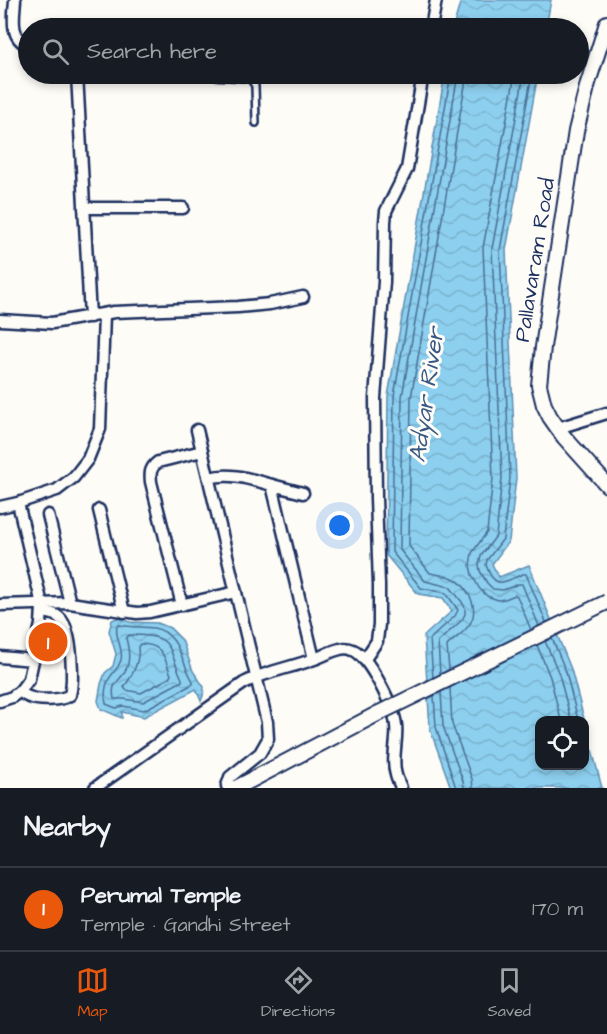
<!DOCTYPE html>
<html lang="en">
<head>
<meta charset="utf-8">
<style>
	body { margin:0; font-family:"Architects Daughter",sans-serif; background:#20242c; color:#f1f3f6 }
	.controls { position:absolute; right:18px; bottom:18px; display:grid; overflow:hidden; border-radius:12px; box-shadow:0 3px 9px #0003 }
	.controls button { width:54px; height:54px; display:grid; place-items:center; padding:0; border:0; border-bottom:2px solid #363941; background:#171b24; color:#f1f3f6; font:30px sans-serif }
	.you { position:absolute; left:340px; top:526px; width:21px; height:21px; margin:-15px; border:4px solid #fff; border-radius:50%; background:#1a73e8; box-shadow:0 0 0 9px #1a73e833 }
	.badge { display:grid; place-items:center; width:39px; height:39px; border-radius:50%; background:#ea580c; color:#fff; font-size:20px; font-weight:700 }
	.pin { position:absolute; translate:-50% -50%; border:3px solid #fff; box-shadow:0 2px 6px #0006 }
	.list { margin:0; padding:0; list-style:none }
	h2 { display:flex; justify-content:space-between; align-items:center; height:78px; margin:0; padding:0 24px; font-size:26px }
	h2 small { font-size:20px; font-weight:400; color:#9ea1a6 }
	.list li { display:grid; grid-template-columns:39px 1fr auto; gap:18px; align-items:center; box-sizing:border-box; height:84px; padding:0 24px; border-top:2px solid #363941 }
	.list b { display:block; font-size:22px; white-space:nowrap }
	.list p { margin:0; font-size:20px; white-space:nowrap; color:#9ea1a6 }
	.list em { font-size:20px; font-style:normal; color:#9ea1a6 }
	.icon { flex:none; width:33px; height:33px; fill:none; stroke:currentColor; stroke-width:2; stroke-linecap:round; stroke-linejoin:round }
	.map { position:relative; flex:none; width:607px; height:788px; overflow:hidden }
	.search { position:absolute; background:#171b24; box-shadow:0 3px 9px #0003; left:18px; right:18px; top:18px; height:66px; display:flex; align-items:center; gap:15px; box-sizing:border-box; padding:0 21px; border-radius:33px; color:#9ea1a6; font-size:22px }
	.sheet { height:162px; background:#171b24 }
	nav { display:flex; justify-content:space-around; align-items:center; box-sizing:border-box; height:84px; border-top:2px solid #363941; background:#171b24; font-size:16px; color:#9ea1a6 }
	nav a { display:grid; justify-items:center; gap:3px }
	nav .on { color:#ea580c }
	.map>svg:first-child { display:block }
	.water { fill:url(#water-waves); stroke:#5f8fb4; stroke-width:1.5; fill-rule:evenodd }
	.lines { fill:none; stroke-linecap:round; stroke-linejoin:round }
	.shore { stroke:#496f98; stroke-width:1.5 }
	.service-casing { stroke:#1b2f5e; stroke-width:10 }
	.minor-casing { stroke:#1b2f5e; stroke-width:15 }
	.tertiary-casing { stroke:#1b2f5e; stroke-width:18 }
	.service { stroke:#fdfcf7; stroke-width:5 }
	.minor { stroke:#fdfcf7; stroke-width:10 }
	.tertiary { stroke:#fdfcf7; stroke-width:14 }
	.tertiary-bridge-casing { stroke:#1b2f5e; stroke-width:18; stroke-linecap:butt }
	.tertiary-bridge { stroke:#fdfcf7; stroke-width:14 }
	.labels { text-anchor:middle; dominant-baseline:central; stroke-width:6; stroke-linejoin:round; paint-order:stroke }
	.street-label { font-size:22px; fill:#1b2f5e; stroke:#fdfcf7 }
	.water-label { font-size:24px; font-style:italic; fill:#385782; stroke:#fdfcf7 }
</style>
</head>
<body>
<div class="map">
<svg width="607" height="788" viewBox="0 0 607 788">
	<defs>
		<pattern id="water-waves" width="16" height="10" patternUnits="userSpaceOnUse" patternTransform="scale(1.5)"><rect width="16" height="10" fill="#8dcfee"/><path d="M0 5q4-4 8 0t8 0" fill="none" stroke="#79b2ce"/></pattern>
	</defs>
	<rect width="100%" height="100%" fill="#fdfcf7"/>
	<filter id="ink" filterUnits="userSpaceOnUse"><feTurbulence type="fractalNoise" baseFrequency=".0167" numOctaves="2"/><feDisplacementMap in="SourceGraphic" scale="12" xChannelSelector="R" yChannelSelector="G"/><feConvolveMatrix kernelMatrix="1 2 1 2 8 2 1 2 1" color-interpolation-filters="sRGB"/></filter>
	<g filter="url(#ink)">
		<!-- water -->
		<g class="water">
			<polygon points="461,0 551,0 546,28 453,28"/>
			<path d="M445 74H538L506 250 516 478 509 541 492 564 499 577 529 565 571 669 602 788H451L430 729 424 636 452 611 443 598 418 594 386 555 388 396ZM540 720H584V766H540Z"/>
			<polygon points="117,618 130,622 158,623 170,628 182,640 193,671 204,687 203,696 201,701 196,689 144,717 122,712 122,718 101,709 98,701 101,684 105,673 113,666 116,654 109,631 112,620"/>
		</g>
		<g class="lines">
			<!-- shore -->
			<g class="shore">
				<polyline points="515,74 483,248 493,478 487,532 472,553 470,565 472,575 479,588 487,596 498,600 505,599 515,595 517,596 531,630"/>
				<polyline points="524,74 492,249 502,478 496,536 481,556 479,565 480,571 487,583 493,589 503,590 519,584 522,584 539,626"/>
				<path d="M532 74 500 250 510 478 503 539 487 560 486 565C495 591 503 582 523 574H526L546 622"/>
				<path d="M120 625C132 628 143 626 154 628 180 633 181 663 193 681V684L144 710 123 706 116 708 106 704C104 696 105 683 111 676 116 669 118 669 121 660 124 648 114 637 117 626Z"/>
				<path d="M129 635C174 635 166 643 182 679V681L143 702 124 699H114C111 683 117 684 124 673 131 662 129 650 126 638Z"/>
				<polyline points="552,638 566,672 578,720"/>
				<polyline points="545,641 559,674 571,720"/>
				<path d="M140 644C163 644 164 656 171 675L169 678 141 693 126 690 124 687C133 675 140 662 138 647Z"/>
				<polyline points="537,645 550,677 561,720"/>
				<path d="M449 670 447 646C455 638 466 632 471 622 479 607 467 585 453 578 446 575 437 575 430 573L409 546 411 398 467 74"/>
				<polyline points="440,674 438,642 462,620 465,614 465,608 462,602 450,587 425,581 400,550 402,397 458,74"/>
				<polyline points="433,678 430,639 455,616 458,610 446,593 421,588 392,552 394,396 451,74"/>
				<polyline points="450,688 452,724 472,779 473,788"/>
				<polyline points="441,692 443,726 463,781 464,788"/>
				<polyline points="434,696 436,727 456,788"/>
			</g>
			<!-- service casing -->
			<g class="service-casing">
				<polyline id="service" points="175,74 248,78 252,81 255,86 256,123"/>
			</g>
			<!-- minor casing -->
			<g class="minor-casing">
				<g id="minor">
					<path d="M15 0C14 16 9 38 28 45"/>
					<polyline points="431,28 436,0"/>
					<polyline points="77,74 90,317"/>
					<polyline points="84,208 183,208"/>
					<polyline points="0,320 52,323 114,312 238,307 270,304 303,297"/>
					<polyline points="558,428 607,413"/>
					<polyline points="197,430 267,722 268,739 260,753 230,777 227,786 229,788"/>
					<path d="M209 478C231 472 250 479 272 485"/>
					<polyline points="303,493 272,485 314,659"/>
					<polyline points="0,507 18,503 57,490 74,477 88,459 100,429 104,315"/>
					<polyline points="99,510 124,612"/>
					<polyline points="48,515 70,603"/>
					<polyline points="0,605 70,603 137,613 150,612 236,592"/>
					<path d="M182 605 151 482C150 473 150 468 158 462L202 451"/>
					<polyline points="0,657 33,660"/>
					<polyline points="365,659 377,641 379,624 379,585 376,498 375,398 384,282 385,222 386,211 407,169 423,74"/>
					<path d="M20 691C23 694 25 696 29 697 38 701 61 701 70 695 74 680 72 635 62 621 58 614 50 613 42 612"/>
					<polyline points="0,701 12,697 20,691 29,679 41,624 42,607 40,596 18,503"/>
					<path d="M95 788 244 683C266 671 291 668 314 659 323 656 331 651 340 649 344 648 349 648 353 650 369 656 394 708 396 725 398 741 391 759 396 775 397 780 400 784 401 788"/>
				</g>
			</g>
			<!-- tertiary casing -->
			<g class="tertiary-casing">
				<g id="tertiary">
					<polyline points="607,23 588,83 576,131 543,347 539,385 544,405 550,417 564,437 607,485"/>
					<polyline points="236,788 379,713"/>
				</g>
			</g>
			<!-- service -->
			<use href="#service" class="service"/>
			<!-- minor -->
			<use href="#minor" class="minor"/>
			<!-- tertiary -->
			<use href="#tertiary" class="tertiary"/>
			<!-- tertiary-bridge casing -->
			<g class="tertiary-bridge-casing">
				<polyline id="tertiary-bridge" points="379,713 607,602"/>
			</g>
			<!-- tertiary-bridge -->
			<use href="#tertiary-bridge" class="tertiary-bridge"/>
		</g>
	</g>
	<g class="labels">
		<!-- street labels -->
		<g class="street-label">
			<text transform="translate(535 260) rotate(-81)">Pallavaram Road</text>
		</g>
		<!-- water labels -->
		<g class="water-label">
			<text transform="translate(427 395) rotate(-82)">Adyar River</text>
		</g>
	</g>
</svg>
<div class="controls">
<button><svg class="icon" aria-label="locate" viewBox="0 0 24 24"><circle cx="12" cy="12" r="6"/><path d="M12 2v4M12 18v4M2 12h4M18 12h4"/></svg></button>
</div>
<div class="you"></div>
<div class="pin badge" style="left:48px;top:642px">1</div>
<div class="search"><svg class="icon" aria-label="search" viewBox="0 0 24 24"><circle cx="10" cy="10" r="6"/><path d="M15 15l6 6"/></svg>Search here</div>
</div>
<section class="sheet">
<h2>Nearby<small></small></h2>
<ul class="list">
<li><span class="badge">1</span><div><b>Perumal Temple</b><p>Temple · Gandhi Street</p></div><em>170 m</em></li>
</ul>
</section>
<nav>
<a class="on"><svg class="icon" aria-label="map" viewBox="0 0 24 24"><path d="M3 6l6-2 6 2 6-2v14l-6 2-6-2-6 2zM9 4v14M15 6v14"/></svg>Map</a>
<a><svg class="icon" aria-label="directions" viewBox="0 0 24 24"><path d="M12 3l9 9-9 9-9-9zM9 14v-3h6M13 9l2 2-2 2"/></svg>Directions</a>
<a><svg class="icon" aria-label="saved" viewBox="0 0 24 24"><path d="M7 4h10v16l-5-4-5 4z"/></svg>Saved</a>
</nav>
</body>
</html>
